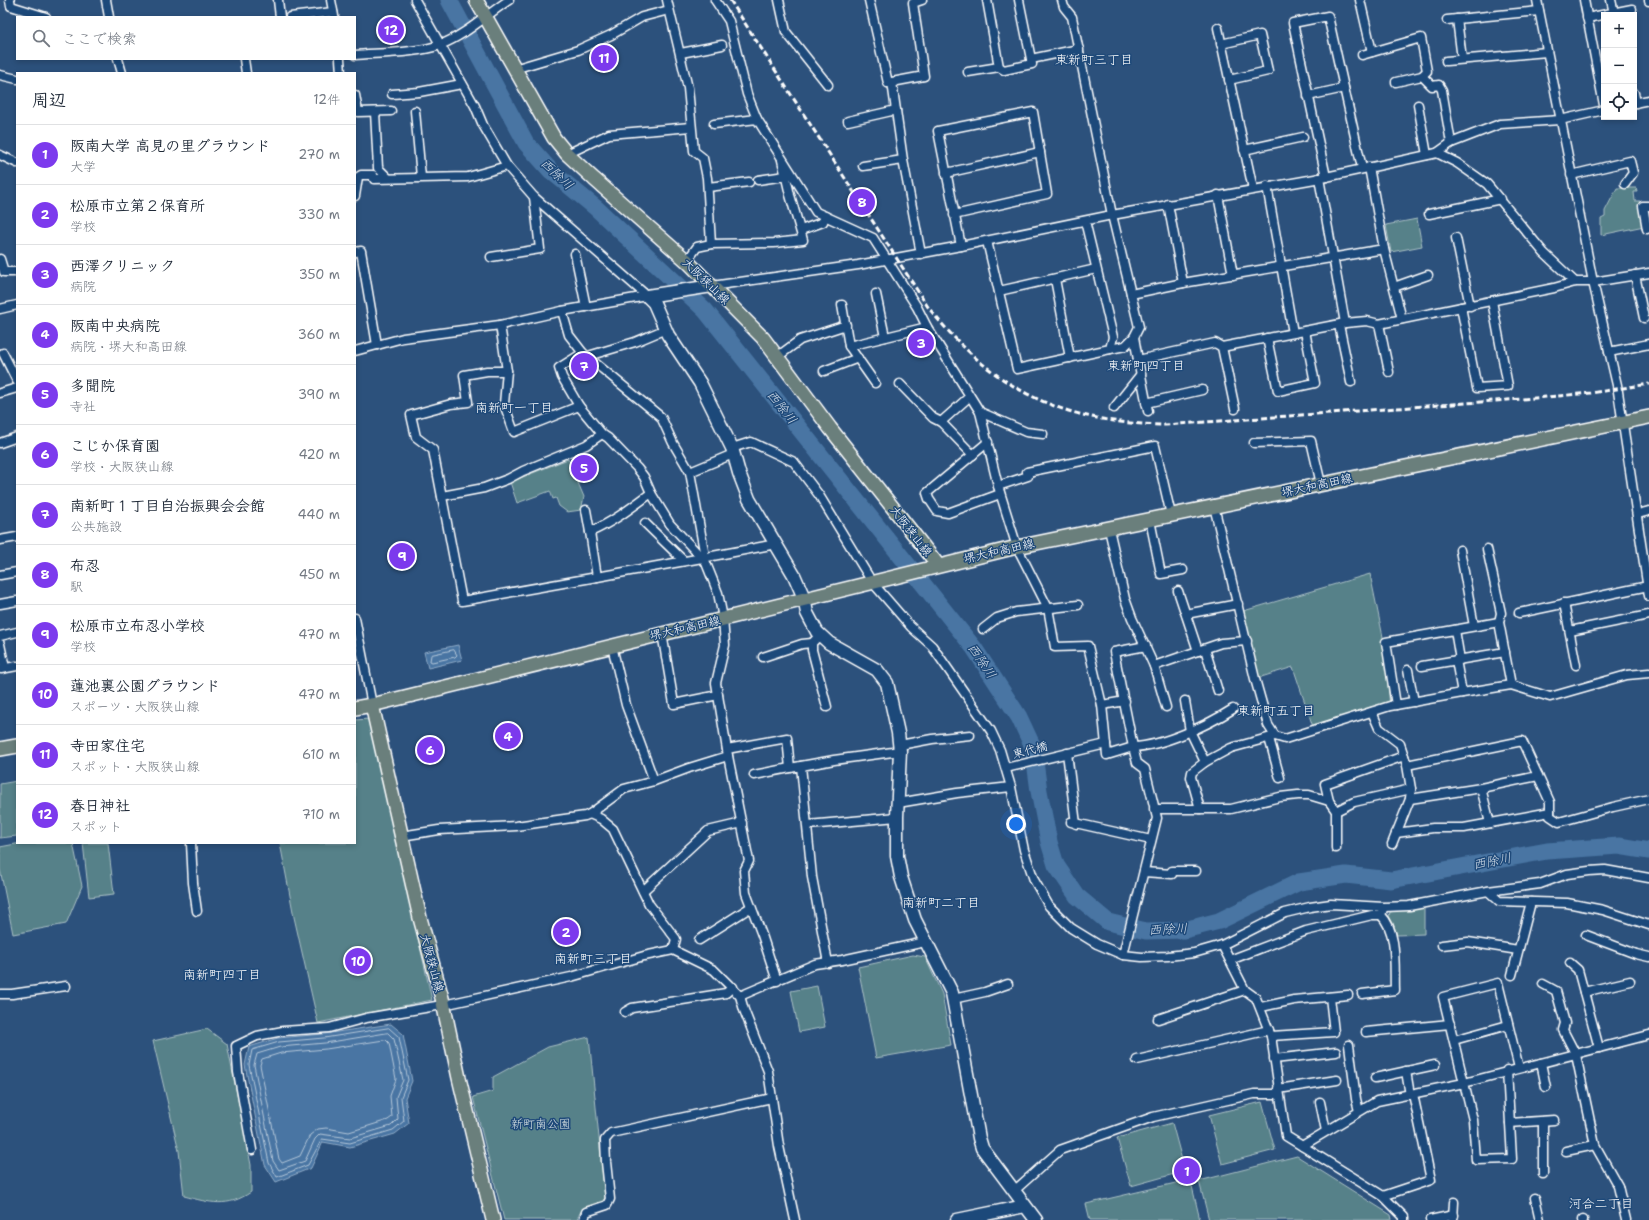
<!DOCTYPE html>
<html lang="ja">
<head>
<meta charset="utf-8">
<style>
	body { margin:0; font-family:"Shantell Sans","Klee One",sans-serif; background:#f6f6f7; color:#1f2937 }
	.controls { position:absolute; right:12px; top:12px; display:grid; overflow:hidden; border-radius:0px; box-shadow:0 2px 6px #0003 }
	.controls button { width:36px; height:36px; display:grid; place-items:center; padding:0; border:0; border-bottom:1px solid #e0e1e3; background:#fff; color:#1f2937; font:20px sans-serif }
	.you { position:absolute; left:1016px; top:824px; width:14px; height:14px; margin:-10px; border:3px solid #fff; border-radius:50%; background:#1a73e8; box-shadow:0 0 0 6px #1a73e833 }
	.badge { display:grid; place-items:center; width:26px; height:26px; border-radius:50%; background:#7c3aed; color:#fff; font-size:13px; font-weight:700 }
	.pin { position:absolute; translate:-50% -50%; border:2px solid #fff; box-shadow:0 1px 4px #0006 }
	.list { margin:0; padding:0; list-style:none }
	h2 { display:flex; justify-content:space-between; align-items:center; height:52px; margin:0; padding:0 16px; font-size:17px }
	h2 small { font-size:13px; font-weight:400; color:#747a83 }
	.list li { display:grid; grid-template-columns:26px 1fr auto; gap:12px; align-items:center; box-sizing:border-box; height:60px; padding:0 16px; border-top:1px solid #e0e1e3 }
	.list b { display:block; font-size:15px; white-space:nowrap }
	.list p { margin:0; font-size:13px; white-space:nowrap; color:#747a83 }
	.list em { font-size:13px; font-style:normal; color:#747a83 }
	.icon { flex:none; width:22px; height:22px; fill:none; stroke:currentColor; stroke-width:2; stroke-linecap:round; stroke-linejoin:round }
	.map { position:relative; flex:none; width:1649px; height:1220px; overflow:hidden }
	.search { position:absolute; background:#fff; box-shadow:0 2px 6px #0003; left:16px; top:16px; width:340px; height:44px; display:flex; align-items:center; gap:10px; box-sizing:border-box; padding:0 14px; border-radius:0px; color:#747a83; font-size:15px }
	.panel { position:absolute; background:#fff; box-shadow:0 2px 6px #0003; left:16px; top:72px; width:340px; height:772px; border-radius:0px }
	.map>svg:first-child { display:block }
	.green { fill:#568189; stroke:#aac0c4 }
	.water { fill:#4875a3; stroke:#91acc8 }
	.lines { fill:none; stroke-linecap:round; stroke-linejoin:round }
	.shore { stroke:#b6c8da; stroke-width:1 }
	.river { stroke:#4875a3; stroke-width:17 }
	.street-casing { stroke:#fff; stroke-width:11 }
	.secondary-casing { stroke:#fff; stroke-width:15 }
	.primary-casing { stroke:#fff; stroke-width:16 }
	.street { stroke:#1f4a7a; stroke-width:8 }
	.secondary { stroke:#1f4a7a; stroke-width:12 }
	.primary { stroke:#6b7f7c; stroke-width:13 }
	.rail { stroke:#fff; stroke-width:3; stroke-dasharray:6 3; stroke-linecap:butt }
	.labels { text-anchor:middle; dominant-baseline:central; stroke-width:3; stroke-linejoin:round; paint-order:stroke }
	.street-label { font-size:12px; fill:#fff; stroke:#1f4a7a }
	.park-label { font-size:12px; fill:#d5e0e2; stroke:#1f4a7a }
	.neighbourhood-label { font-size:13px; fill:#fff; stroke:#1f4a7a }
	.water-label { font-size:13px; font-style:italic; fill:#d1dce8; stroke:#1f4a7a }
</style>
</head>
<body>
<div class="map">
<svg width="1649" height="1220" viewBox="0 0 1649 1220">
	<rect width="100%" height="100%" fill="#2c517c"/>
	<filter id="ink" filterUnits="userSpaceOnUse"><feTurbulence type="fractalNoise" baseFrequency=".025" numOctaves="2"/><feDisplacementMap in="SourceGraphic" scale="8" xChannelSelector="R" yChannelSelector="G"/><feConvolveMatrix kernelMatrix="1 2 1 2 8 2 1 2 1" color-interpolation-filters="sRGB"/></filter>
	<g filter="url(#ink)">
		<!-- green -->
		<g class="green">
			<polygon points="1617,188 1636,188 1637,192 1634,192 1635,201 1640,201 1644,226 1601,235 1601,219 1605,217 1605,211"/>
			<polygon points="1417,219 1422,246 1391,252 1386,225"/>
			<polygon points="568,459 584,497 581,510 567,512 559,506 556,498 553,499 550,491 517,503 510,482"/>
			<polygon points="1370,574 1383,637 1390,706 1314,730 1293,667 1255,679 1240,612"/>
			<polygon points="369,719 432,1000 318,1023 294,917 280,843 355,843 355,720"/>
			<polygon points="17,781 17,836 0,838 0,784"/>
			<polygon points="21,843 73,843 82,886 66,924 13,934 0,869 0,847"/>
			<polygon points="83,843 108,843 114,894 89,897"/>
			<polygon points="1424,906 1424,934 1397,935 1393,923 1389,916 1390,912"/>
			<polygon points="913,955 925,957 942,994 951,1045 876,1058 858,967"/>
			<polygon points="817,986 825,1027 799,1032 791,991"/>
			<path d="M207 1029 227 1044 251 1165V1192C228 1208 210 1203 184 1196L179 1151 153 1041Z"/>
			<path d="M589 1037 605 1198 601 1204C590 1206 580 1207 577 1220H504L473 1097 493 1091V1077L548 1047Z"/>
			<polygon points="1262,1102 1275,1150 1222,1164 1209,1115"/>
			<polygon points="1172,1123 1185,1171 1131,1186 1117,1138"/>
			<polygon points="1297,1156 1391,1215 1392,1220 1209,1220 1199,1181"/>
			<polygon points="1184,1181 1191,1182 1200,1220 1090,1220 1086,1204"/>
		</g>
		<!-- water -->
		<g class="water">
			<polygon points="458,645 462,660 428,668 424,652"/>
			<polygon points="391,1024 403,1034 412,1081 405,1098 409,1123 395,1134 350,1147 323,1142 311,1168 276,1182 265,1165 245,1065 249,1047 278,1038 324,1034"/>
		</g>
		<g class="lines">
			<!-- shore -->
			<g class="shore">
				<polygon points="454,650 457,655 455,657 432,662 430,661 431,655"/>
				<polygon points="389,1028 399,1037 408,1080 401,1097 404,1121 393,1130 350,1143 322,1139 308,1165 277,1177 269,1163 249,1065 252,1050 279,1042 324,1038"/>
				<polygon points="388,1033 394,1039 403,1080 396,1097 398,1119 391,1126 350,1138 320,1134 315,1139 305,1161 279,1170 273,1161 254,1065 257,1054 280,1047 325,1043"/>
				<polygon points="386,1040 389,1043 396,1079 390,1096 392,1117 388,1120 349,1132 326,1128 318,1129 310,1135 300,1156 282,1163 279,1159 260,1065 262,1059 281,1053 326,1049"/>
			</g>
			<!-- river -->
			<polyline class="river" points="449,0 526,143 551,171 596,208 705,310 974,648 1019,717 1033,747 1039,791 1049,842 1056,865 1077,896 1108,922 1146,931 1184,930 1219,921 1299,882 1346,875 1391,880 1547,851 1619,846 1649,851"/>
			<!-- street casing -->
			<g class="street-casing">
				<g id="street">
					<polyline points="10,0 11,6 46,17"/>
					<polyline points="106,0 109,17"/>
					<polyline points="278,0 280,17"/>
					<polyline points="331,0 334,16"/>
					<polyline points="415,0 475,106 483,125 507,166 534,197 647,296"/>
					<polyline points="667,0 688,88 694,151 703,158 707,178 711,244 697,247 687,261"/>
					<polyline points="715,0 729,21 747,94 757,119"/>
					<polyline points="779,0 786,32 828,85"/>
					<polyline points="869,0 888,83 892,82 903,160 921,254"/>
					<polyline points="987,0 999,67"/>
					<polyline points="1062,0 1064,7 1072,17 1112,215 1139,327 1134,337 1138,360 1215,343 1222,347 1345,323 1367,321 1379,324 1554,288 1575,282 1593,282 1649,273"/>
					<polyline points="1360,0 1372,52"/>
					<polyline points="1537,0 1593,282 1617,385 1649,596"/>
					<polyline points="1584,0 1604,105"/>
					<polyline points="1611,0 1614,13"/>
					<polyline points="1649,0 1649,1"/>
					<polyline points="290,17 333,12"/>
					<polyline points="1587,18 1632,9"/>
					<polyline points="1457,19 1462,59"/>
					<polyline points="1447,20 1539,11"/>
					<polyline points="1218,28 1253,189"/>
					<polyline points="1221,44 1260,35 1268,71 1229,80"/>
					<polyline points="681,53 722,45"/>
					<path d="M355 55C379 53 418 53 440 45 466 35 486 15 509 0"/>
					<polyline points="1362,55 1421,38 1427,71 1422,76 1396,82"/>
					<polyline points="118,59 122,73"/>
					<polyline points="244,59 246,73"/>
					<polyline points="340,59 341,73"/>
					<polyline points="1031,59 1079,49"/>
					<polyline points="1446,61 1547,52"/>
					<polyline points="514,69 578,50 611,35 642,17 669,10"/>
					<polyline points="968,72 999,67 1004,70 1032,64 1019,0"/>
					<polyline points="0,75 17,79"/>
					<polyline points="1422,76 1432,86 1439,85 1442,90 1451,143"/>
					<polyline points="892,82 924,76 913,3 922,0"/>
					<polyline points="1634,93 1636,103"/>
					<polyline points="392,94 419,92 462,84"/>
					<polyline points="355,95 358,112 391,111"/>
					<polyline points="1308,96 1344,88"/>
					<polyline points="1634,103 1649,100"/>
					<polyline points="1418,105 1427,155"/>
					<polyline points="415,111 421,177"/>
					<polyline points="375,112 378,168 388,178"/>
					<polyline points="848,121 896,110"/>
					<polyline points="714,124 757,119 816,212 873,238 917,307 927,327 980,412 998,486 1017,547 1048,608 1055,647 1088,646 1102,705 1107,755 1133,747 1137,763 1145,769 1157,818 1123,955"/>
					<polyline points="1244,150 1303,137"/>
					<polyline points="1437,153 1457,163 1487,184 1544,253 1575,282"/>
					<polyline points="567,154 609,134 691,127"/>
					<polyline points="0,155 17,163"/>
					<polyline points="863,166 903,160"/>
					<polyline points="946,173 1040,152"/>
					<polyline points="1571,175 1630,161 1633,173 1625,184"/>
					<polyline points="1326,177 1293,23 1328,16 1362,168"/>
					<polyline points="1319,178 1345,323"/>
					<polyline points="758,180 785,176"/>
					<polyline points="1267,186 1293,333"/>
					<polyline points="708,187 749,182"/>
					<polyline points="1218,195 1233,275"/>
					<polyline points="355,196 358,177 361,175 373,175 374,179 468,177 507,166"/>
					<polyline points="1168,204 1183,283 1384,249 1369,167"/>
					<polyline points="1429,214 1501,199"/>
					<polyline points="954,215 1047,194 1033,112 938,131 961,246"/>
					<polyline points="1647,229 1643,206 1649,206"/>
					<polyline points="801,230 823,222 825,216"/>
					<polyline points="1456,238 1470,306"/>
					<polyline points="987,241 1017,369 1110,349 1113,337 1085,221"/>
					<polyline points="711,244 774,243 803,240 790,195 782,160"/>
					<polyline points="1384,249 1402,319"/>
					<polyline points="355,252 361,251 377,345"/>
					<polyline points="575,254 586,307"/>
					<polyline points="491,257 540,249 534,197"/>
					<polyline points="0,259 4,272 17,272"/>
					<polyline points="1635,275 1644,318"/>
					<polyline points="1055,279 1070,358"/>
					<polyline points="712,286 858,265 961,246 1112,215 1326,177 1437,153 1451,143 1500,124 1560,120 1604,110"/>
					<polyline points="1394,287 1428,275"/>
					<polyline points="999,291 1096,269"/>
					<polyline points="876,294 885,337"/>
					<polyline points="1131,294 1183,283"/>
					<polyline points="842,305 849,346 875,383"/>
					<polyline points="1461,307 1477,388 1508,386 1492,301"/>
					<polyline points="0,309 17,305"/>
					<polyline points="562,311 569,335 583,353 661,417 673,443 690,472 704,551 702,558"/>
					<polyline points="1379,324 1389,372"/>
					<path d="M500 325 507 371 504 404 514 432 579 406 602 434 608 438 637 468 644 477 651 493C631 508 613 522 590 532L597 577 702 558 706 563 718 593 723 618 725 645 716 683 728 756 749 861 744 871 746 893 762 935 777 981"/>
					<polyline points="1339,325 1351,382"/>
					<polyline points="1267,338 1278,391 1315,383 1305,331"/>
					<polyline points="849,346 927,327"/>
					<polyline points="1222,347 1235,409"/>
					<polyline points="1110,349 1125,346 1134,337"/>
					<polyline points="355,351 403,338 500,325 562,311 647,296"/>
					<polyline points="1609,352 1649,344"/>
					<polyline points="3,353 17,381"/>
					<polyline points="588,356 635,342 666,329"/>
					<polyline points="777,357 800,340 846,325"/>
					<polyline points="1138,360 1148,411"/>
					<polyline points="507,371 487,371 464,375 468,402 451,404 411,415 416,437 433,450 462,601 597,577"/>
					<polyline points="824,371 858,358"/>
					<polyline points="900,384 933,418 941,422"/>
					<polyline points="0,393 17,388"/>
					<polyline points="969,397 941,422 973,455"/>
					<polyline points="1146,403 1202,390"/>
					<polyline points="579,406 562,377 559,368 583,353"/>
					<polyline points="1114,408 1141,374"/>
					<polyline points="980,412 1026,432 1043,434"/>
					<polyline points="988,442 927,493 929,499 937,511 948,513 1000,494"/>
					<polyline points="0,443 17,437"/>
					<polyline points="1254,443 1311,441 1321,484"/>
					<polyline points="732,448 751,442 794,462 819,495 872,582 911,627 932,646 991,731 1000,750 1011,787 1024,850 1034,880 1049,906 1071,928 1097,944 1123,955 1142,957 1168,956 1194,953 1222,945 1285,913 1310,907 1331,904 1384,907 1409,906 1488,891 1540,884 1567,874 1589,871 1605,870 1649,878"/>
					<polyline points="690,472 733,454"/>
					<polyline points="998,486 1028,476 1027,472 1155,446 1171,515"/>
					<polyline points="651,493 670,524 702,558"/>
					<polyline points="442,496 484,488 508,479 523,471 586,445 602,434"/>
					<polyline points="1214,506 1255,679 1268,725 1275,736 1285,739 1390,706 1462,693 1511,685 1550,697 1627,675 1649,673"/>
					<polyline points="586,510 590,532"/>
					<polyline points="1638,514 1649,511"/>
					<polyline points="1150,520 1161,574 1183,570"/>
					<polyline points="645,523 684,561"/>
					<polyline points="1109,529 1125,599 1132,618 1154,666 1221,643 1247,641"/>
					<polyline points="0,540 17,537"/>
					<polyline points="1487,549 1501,613 1499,622 1511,685"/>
					<polyline points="1460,550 1474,626"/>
					<polyline points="702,558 776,544"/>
					<polyline points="0,575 17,572"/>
					<polyline points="1178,591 1198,651"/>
					<polyline points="1564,603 1576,665"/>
					<polyline points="0,604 17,601"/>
					<polyline points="1519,613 1648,586"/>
					<polyline points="1186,614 1238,604"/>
					<polyline points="355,618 372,705"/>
					<polyline points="983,629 997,618 1016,612 1078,605"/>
					<polyline points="1455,630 1460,660"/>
					<polyline points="1570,631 1649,615"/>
					<polyline points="662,633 674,704 718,695"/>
					<polyline points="820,635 812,643 812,650 827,707"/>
					<polyline points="0,636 17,632"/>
					<polyline points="0,644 5,668"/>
					<polyline points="612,646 626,705 654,781"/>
					<path d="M1146 646 1114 652 1133 747C1163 746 1208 725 1233 709"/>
					<polyline points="1205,649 1218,691"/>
					<polyline points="763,657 802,644 812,643"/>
					<polyline points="1456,660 1462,693"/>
					<polyline points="1154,666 1166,707"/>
					<polyline points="1422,666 1505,652"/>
					<polyline points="1,669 17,666"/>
					<polyline points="1408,670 1414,702"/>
					<polyline points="1185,701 1190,731 1205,762 1231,748 1275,736"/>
					<polyline points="1102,705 1125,701"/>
					<polyline points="1396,705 1386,642 1499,622"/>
					<polyline points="1372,712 1379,728 1400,744 1407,765 1411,789 1410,799 1392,844"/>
					<polyline points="1269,738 1280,778"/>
					<polyline points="900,745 932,739 970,735"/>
					<polyline points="727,749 787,738 790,768 801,766 812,877 828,963"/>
					<polyline points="1067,753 1076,824"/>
					<polyline points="1407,765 1522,741 1550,802 1550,816 1559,822 1613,807 1649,799"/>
					<polyline points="801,766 834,760 900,751"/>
					<polyline points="1006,768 1106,744"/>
					<polyline points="754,775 790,768"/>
					<polyline points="1481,788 1490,823"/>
					<polyline points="1410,799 1481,788 1538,776"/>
					<polyline points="898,803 957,793 1011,787"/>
					<polyline points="1154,809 1231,809 1280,797 1298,795 1309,795 1329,801"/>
					<polyline points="1200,809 1191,777 1192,772 1205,762"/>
					<polyline points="1336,811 1354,802 1411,789"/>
					<polyline points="590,814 601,819 613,829 649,904 676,939 673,950"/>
					<polyline points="1071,822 1151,840"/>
					<polyline points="808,825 897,817"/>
					<polyline points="1396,833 1433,828 1464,828 1550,812"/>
					<polyline points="401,836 439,830 516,826 585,816 590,814 624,789 654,781 689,768 728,756"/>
					<polyline points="191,843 193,883 197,911"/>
					<polyline points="1336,848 1336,811 1329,801 1325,784 1404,756"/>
					<polyline points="1144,872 1172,874 1172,871 1196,871"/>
					<polyline points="643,891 708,831 742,823"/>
					<polyline points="1488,891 1499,901 1567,903 1603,910 1649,925"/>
					<polyline points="1586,935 1636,954 1649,957"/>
					<polyline points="699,940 751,907"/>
					<polyline points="1222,945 1245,990 1256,998 1271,1036 1286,1136 1383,1196 1404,1217 1404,1220"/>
					<polyline points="1442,945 1468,942 1518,950"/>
					<polyline points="1230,960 1306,931 1372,915 1381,915"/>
					<polyline points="1570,963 1578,970 1599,1048"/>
					<polyline points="1512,975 1531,902"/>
					<polyline points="1543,984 1556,991 1565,1023 1563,1030 1576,1055 1595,1145 1618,1186 1626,1220"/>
					<polyline points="1584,992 1630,981"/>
					<polyline points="0,994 12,994 66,986"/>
					<path d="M1362 994 1395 990C1394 966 1398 932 1381 915L1383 909"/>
					<polyline points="740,996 815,964 842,960 925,942"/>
					<polyline points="953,999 985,992 1008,984"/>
					<polyline points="1261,1007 1294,1000 1348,995"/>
					<polyline points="625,1012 632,1008 726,993 733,987"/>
					<polyline points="1158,1019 1245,990"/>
					<polyline points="1366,1032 1450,1024"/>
					<polyline points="1271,1036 1334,1032 1330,997"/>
					<polyline points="1454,1040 1508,1025"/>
					<polyline points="1349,1045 1356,1099 1359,1111"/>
					<polyline points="1274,1059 1336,1052"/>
					<polyline points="1137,1060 1269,1030"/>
					<polyline points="1541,1063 1546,1087"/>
					<polyline points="1507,1070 1512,1159 1476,1160 1473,1120 1443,997 1498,983 1519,1068"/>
					<polyline points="1406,1071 1410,1095"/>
					<polyline points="1375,1078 1435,1065"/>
					<polyline points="1278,1089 1337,1080"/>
					<polyline points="1320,1102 1326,1131"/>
					<polyline points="1543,1121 1543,1174"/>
					<polyline points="1510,1123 1554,1120"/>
					<polyline points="1302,1146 1377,1101 1464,1083 1649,1035"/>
					<polyline points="252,1150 238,1072 236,1046 257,1036 283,1031 329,1028 366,1018 448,1004 571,977 644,956 673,950 714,970 740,996 744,1010 768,1071 779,1146 795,1220"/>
					<polyline points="1566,1151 1595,1145"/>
					<polyline points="1014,1191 1060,1150 1153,1117 1254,1094 1279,1094"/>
					<polyline points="1383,1196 1431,1180 1413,1094"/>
					<polyline points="1535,1198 1540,1220"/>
					<polyline points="1583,1219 1583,1220"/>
					<polyline points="584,1220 586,1212 607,1205 610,1199 606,1162 605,1140 611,1133 772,1098"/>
					<polyline points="1430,1220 1454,1215"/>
					<polyline points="1453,1220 1454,1202"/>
				</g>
			</g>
			<!-- secondary casing -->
			<g class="secondary-casing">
				<g id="secondary">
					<polyline points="647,296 654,303 668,335 700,383 732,448 739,473 749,499 794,575 804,598 807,613 817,632 829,643 877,670 887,683 898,733 900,751 897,817 897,856 901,877 915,920 952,993 979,1138 982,1148 1036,1220"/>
					<polyline points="647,296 712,286"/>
					<polyline points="957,1220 1025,1206"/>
				</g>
			</g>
			<!-- primary casing -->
			<g class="primary-casing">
				<g id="primary">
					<polyline points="476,0 554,138 567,154 594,179 687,261 763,338 830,428 938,565"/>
					<polyline points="372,705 420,918 442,998 459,1078 493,1220"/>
					<polyline points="355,708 372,705 1017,547 1649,417"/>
					<polyline points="0,749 17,746"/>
				</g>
			</g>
			<!-- street -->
			<use href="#street" class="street"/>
			<!-- secondary -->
			<use href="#secondary" class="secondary"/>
			<!-- primary -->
			<use href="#primary" class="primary"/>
			<!-- rail -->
			<path class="rail" d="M730 0 928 307C993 389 1060 423 1165 425L1535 398 1591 393 1649 384"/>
		</g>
	</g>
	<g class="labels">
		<!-- street labels -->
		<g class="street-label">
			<text transform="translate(706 281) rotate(44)">大阪狭山線</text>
			<text transform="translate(1317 485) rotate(-12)">堺大和高田線</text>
			<text transform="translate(911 531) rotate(52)">大阪狭山線</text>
			<text transform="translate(999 551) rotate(-13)">堺大和高田線</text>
			<text transform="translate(685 628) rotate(-13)">堺大和高田線</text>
			<text transform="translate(1030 750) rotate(-14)">東代橋</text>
			<text transform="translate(432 963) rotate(75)">大阪狭山線</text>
		</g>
		<!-- park labels -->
		<g class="park-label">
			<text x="541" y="1124">新町南公園</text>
		</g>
		<!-- neighbourhood labels -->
		<g class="neighbourhood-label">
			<text x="1094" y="59">東新町三丁目</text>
			<text x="1146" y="365">東新町四丁目</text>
			<text x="514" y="407">南新町一丁目</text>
			<text x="1276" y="710">東新町五丁目</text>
			<text x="941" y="902">南新町二丁目</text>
			<text x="593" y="958">南新町三丁目</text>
			<text x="222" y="974">南新町四丁目</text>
			<text x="1601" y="1203">河合二丁目</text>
		</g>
		<!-- water labels -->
		<g class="water-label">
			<text transform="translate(557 174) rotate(43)">西除川</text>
			<text transform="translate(782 407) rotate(51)">西除川</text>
			<text transform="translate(982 661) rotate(56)">西除川</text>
			<text transform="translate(1492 861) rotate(-11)">西除川</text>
			<text transform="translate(1168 929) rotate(-3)">西除川</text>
		</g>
	</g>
</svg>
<div class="controls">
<button>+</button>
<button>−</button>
<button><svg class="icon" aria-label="locate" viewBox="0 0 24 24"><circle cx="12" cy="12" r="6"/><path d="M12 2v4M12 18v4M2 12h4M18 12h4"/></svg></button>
</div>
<div class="you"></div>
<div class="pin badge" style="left:1187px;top:1171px">1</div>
<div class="pin badge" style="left:566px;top:932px">2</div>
<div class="pin badge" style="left:921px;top:343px">3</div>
<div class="pin badge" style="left:508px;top:736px">4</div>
<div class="pin badge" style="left:584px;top:468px">5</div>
<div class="pin badge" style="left:430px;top:750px">6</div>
<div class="pin badge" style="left:584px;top:366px">7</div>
<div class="pin badge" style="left:862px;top:202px">8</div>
<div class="pin badge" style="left:402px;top:556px">9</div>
<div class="pin badge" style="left:358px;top:961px">10</div>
<div class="pin badge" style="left:604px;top:58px">11</div>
<div class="pin badge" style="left:391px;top:30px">12</div>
<div class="search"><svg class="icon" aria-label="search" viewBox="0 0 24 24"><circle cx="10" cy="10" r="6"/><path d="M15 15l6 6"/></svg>ここで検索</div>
<section class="panel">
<h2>周辺<small>12件</small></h2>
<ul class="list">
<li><span class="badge">1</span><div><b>阪南大学 高見の里グラウンド</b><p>大学</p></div><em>270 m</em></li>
<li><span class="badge">2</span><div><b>松原市立第２保育所</b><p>学校</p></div><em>330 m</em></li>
<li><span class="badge">3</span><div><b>西澤クリニック</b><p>病院</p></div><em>350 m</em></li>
<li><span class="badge">4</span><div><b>阪南中央病院</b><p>病院 · 堺大和高田線</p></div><em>360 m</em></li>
<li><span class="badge">5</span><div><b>多聞院</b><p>寺社</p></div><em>390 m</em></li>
<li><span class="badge">6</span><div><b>こじか保育園</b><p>学校 · 大阪狭山線</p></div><em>420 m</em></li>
<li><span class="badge">7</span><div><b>南新町１丁目自治振興会会館</b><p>公共施設</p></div><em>440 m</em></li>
<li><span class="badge">8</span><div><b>布忍</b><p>駅</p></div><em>450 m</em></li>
<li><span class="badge">9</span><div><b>松原市立布忍小学校</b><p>学校</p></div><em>470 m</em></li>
<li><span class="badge">10</span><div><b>蓮池裏公園グラウンド</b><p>スポーツ · 大阪狭山線</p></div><em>470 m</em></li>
<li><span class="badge">11</span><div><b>寺田家住宅</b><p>スポット · 大阪狭山線</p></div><em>610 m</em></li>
<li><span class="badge">12</span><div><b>春日神社</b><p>スポット</p></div><em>710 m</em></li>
</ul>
</section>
</div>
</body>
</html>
